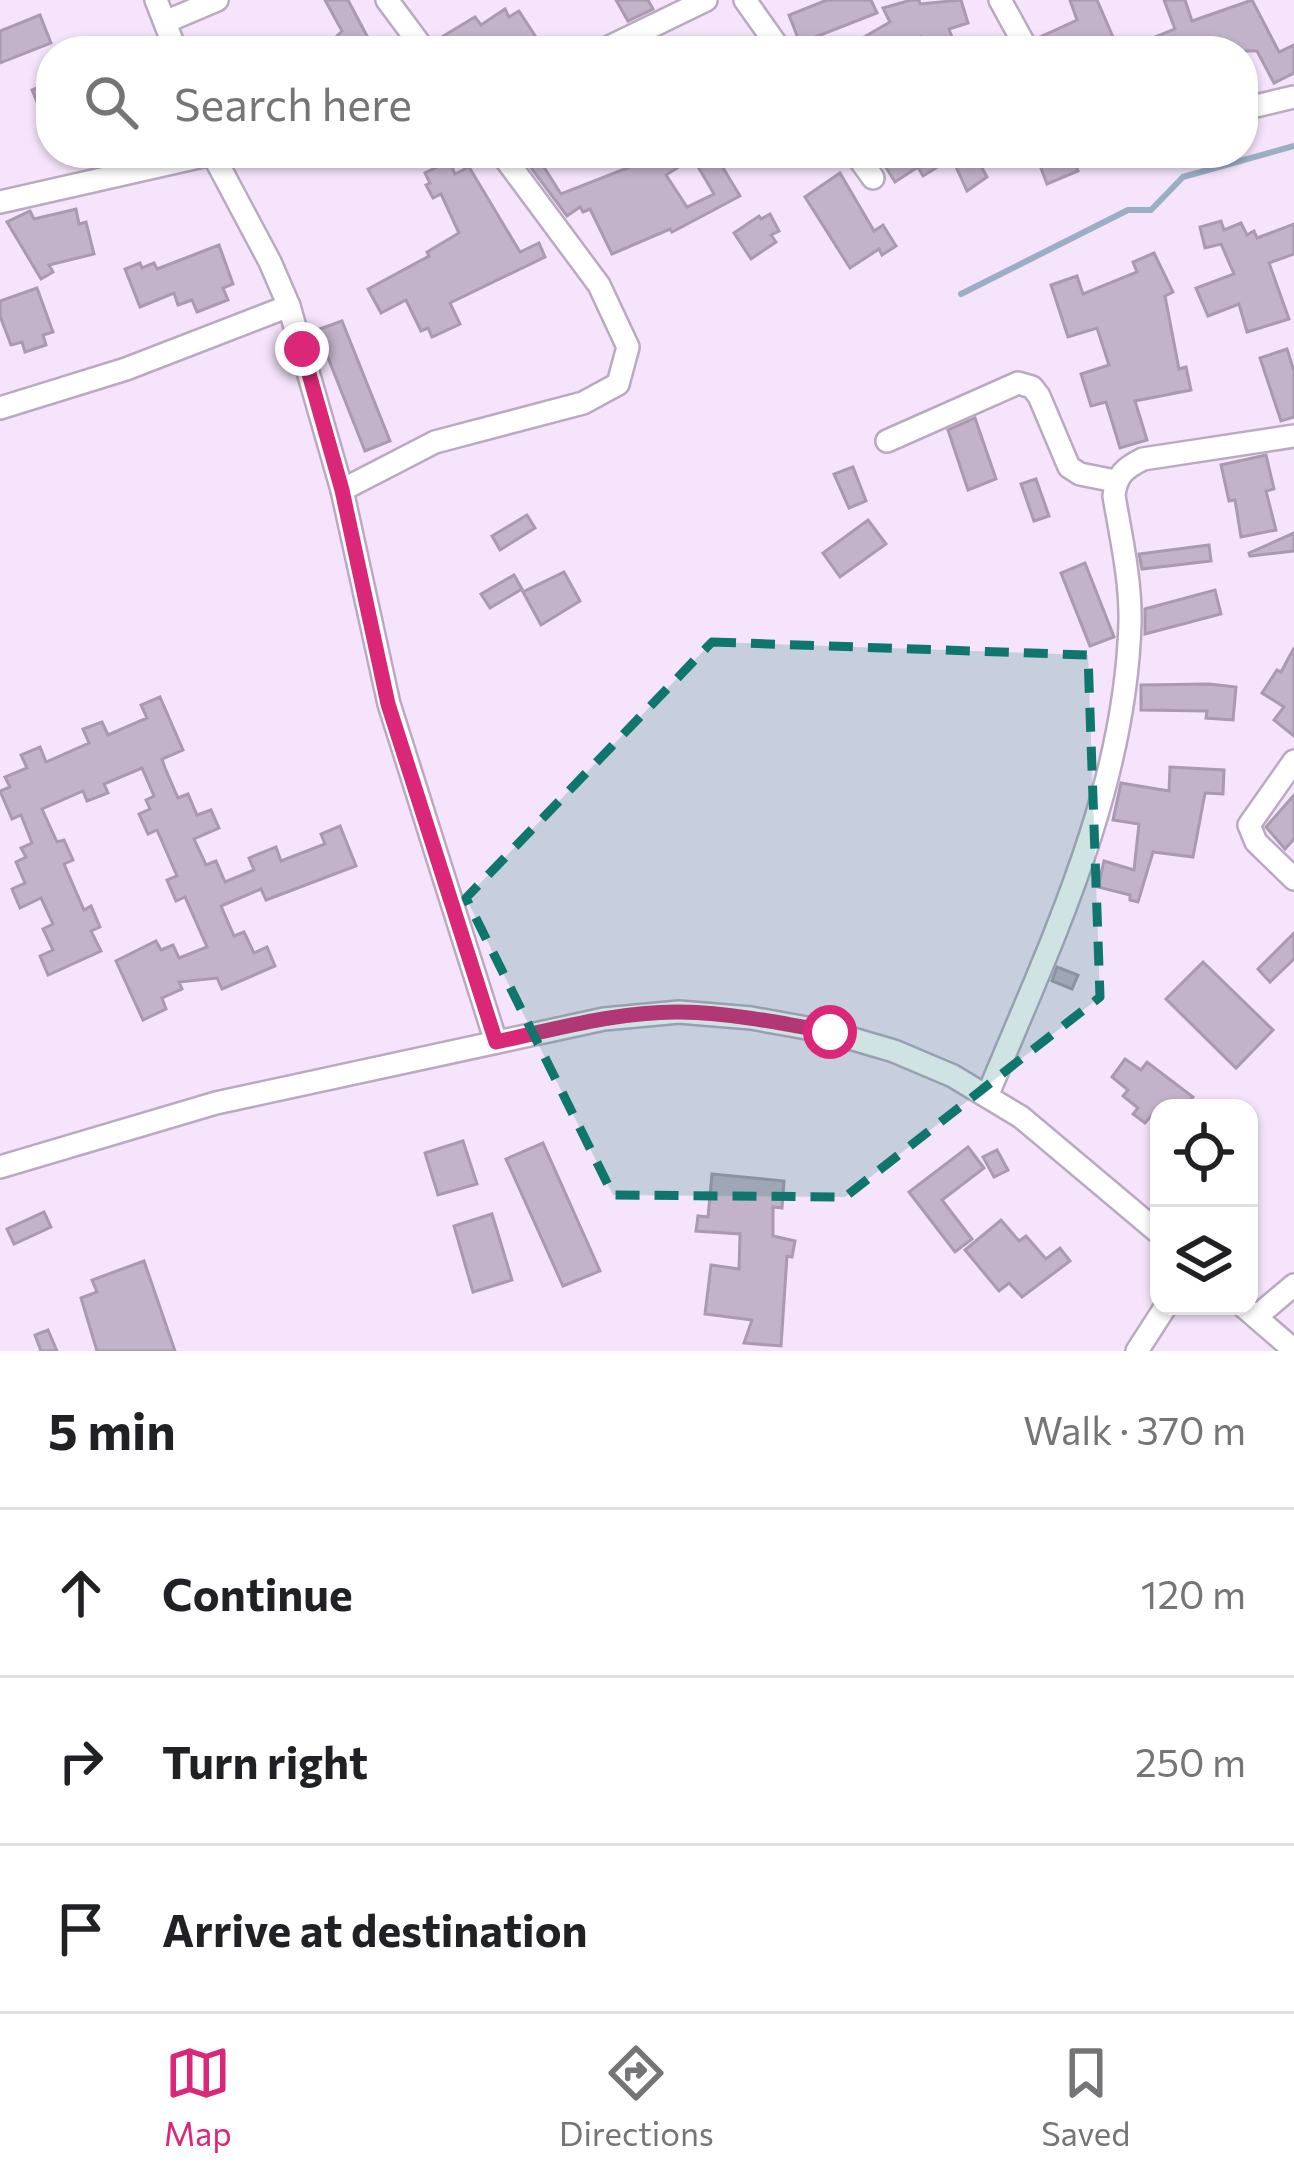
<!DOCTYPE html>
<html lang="en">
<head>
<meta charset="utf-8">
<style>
	body { margin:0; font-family:Commissioner,sans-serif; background:#f2f2f2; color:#202124 }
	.controls { position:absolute; right:36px; bottom:36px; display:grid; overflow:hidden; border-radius:24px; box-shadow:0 3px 9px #0004 }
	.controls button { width:108px; height:108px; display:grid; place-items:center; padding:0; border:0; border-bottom:3px solid #e0e0e0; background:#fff; color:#202124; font:60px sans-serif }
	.stop { position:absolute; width:36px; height:36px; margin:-27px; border:9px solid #db2777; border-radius:50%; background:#fff }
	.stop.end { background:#db2777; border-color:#fff; box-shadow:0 3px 12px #0008 }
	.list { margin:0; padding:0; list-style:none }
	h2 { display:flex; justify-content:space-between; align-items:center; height:156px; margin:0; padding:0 48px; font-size:51px }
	h2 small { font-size:39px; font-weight:400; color:#757577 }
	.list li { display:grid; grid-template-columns:78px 1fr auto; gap:36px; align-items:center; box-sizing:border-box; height:168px; padding:0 48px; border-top:3px solid #e0e0e0 }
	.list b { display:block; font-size:45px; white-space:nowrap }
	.list em { font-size:39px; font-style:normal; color:#757577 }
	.icon { flex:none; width:66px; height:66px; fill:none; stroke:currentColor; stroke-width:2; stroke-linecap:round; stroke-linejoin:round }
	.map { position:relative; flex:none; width:1294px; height:1351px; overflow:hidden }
	.search { position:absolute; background:#fff; box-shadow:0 3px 9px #0004; left:36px; right:36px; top:36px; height:132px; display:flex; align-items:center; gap:30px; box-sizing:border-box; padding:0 42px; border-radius:48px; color:#757577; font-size:45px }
	.sheet { height:660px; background:#fff }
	nav { display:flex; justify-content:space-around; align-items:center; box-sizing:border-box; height:168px; border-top:3px solid #e0e0e0; background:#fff; font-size:33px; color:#757577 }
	nav a { display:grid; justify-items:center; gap:6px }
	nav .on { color:#db2777 }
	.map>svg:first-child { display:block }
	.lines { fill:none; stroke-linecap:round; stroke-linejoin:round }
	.stream { stroke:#9aafc6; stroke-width:6 }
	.building { fill:#c3b3ca; stroke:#aa9ab0; stroke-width:3; fill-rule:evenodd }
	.minor-casing { stroke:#baaac1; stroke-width:26 }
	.minor { stroke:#fff; stroke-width:21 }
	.route { stroke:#db2777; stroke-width:15 }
	.marked { fill:#0f766e; fill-opacity:0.2; stroke:#0f766e; stroke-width:9; stroke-dasharray:24 15; stroke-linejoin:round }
</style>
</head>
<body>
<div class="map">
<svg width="1294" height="1351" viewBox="0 0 1294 1351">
	<rect width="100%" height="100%" fill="#f5e4fb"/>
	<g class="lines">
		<!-- stream -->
		<polyline class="stream" points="961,294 1128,210 1151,210 1183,177 1294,146"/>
	</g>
	<!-- building -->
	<g class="building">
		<polygon points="325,0 348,0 367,36 382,51 322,51 342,31"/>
		<polygon points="616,0 648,0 653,9 628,21"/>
		<polygon points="827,0 871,0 877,13 800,43 789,15"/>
		<polygon points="911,0 919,0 920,4 961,0 968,23 949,29 957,51 927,51 921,37 898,51 840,51 890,22 883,8"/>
		<polygon points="1070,0 1097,0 1119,51 1043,51 1038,38 1077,20"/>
		<polygon points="1164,0 1185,0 1192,21 1252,0 1279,52 1294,45 1294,73 1274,83 1257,51 1121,51 1175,29"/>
		<polygon points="505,9 509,17 519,11 545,51 448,51 440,38 475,17 481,25"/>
		<polygon points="40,15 51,43 0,63 0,31"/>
		<polygon points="51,82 51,134 32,90"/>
		<path d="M520 153H535L561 194 635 165 651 153H714L740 196 672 232 670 229 612 254 590 209 583 212 580 207 567 216ZM693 158 714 194 687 207 666 175Z"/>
		<polygon points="877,153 974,153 987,177 967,191 952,158 923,176 918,167 895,182"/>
		<polygon points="1063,153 1071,153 1078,171 1047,184 1039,163"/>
		<polygon points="449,161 455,174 469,167 520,252 539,243 545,257 450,303 460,324 432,337 428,328 421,331 406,300 381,313 368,289 429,256 427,252 459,233 441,194 433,198 426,185 430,183 425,173"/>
		<polygon points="840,173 874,231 883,225 896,246 882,255 879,249 850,268 805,197"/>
		<polygon points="76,209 79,224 86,222 94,254 49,265 53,272 41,279 7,222 30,211 34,219"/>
		<polygon points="770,214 779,231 771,235 776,242 751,259 734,233 759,216 761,219"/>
		<polygon points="1221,221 1224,230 1241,223 1247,235 1254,231 1257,238 1294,224 1294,254 1269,263 1289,319 1247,332 1239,304 1208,316 1196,288 1234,274 1221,244 1205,248 1200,227"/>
		<polygon points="219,245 233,284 223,288 228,300 197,312 192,300 178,305 174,293 140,307 125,269 140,263 142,268 154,263 157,269"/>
		<polygon points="1154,253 1173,292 1165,296 1179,369 1186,367 1191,390 1135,401 1147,440 1120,448 1106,402 1091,406 1081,374 1109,365 1097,328 1068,337 1051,285 1077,276 1083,294 1137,272 1133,262"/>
		<polygon points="37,288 53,332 43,335 46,345 25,352 22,342 11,345 0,316 0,301"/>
		<polygon points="342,321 390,441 365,451 317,330"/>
		<polygon points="1287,349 1294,371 1294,417 1281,421 1260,358"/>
		<polygon points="975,418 996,479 968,490 948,430"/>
		<polygon points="1266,455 1274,489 1266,491 1276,530 1241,537 1235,500 1229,501 1221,465"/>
		<polygon points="853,467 866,501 849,508 834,474"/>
		<polygon points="1036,479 1049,516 1034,521 1021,484"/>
		<polygon points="527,515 535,528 500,550 492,536"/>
		<polygon points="868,520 886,544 840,577 823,553"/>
		<polygon points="1294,533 1294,551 1250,556 1249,553"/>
		<polygon points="1209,545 1211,561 1142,569 1139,554"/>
		<polygon points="1085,563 1114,637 1090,646 1061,573"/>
		<polygon points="564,572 580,601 541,625 523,592"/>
		<polygon points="514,575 522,589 490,608 481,594"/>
		<polygon points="1215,590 1221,614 1145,634 1145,609"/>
		<polygon points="1294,648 1294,736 1274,720 1284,707 1262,693 1277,670 1281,672"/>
		<polygon points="1209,684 1236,687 1233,720 1206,718 1207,711 1141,710 1141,685"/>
		<polygon points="160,697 183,750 162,759 165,768 178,798 188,794 197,815 211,810 219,828 194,839 206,865 216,861 225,882 254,870 249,858 276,847 281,861 325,844 321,834 340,826 356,866 266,900 261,889 221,906 234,936 244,932 254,953 267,947 275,966 222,989 217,978 179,982 182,989 162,998 166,1009 143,1020 116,961 156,941 161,950 173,945 179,958 207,947 185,897 176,901 167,880 177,876 157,830 148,834 139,814 150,809 146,800 154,796 142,768 104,784 108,793 87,801 83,791 42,809 57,842 64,840 73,860 64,864 84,910 91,906 100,927 91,931 101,951 48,975 40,956 53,950 43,929 53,924 41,898 20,908 12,889 25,883 16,862 26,857 21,848 32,843 21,815 12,819 0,791 10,787 5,777 27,768 21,755 40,747 46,762 89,743 83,729 102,722 108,735 147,718 141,705"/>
		<polygon points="1170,767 1224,770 1223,794 1205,793 1193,857 1153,852 1138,902 1130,900 1130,895 1098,887 1104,861 1134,870 1139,824 1113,820 1121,783 1169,791"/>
		<polygon points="1294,795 1294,839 1285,849 1266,827"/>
		<polygon points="1294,933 1294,959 1270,982 1258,969"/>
		<polygon points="1203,962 1273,1030 1236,1068 1166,999"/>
		<polygon points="1057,967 1078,975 1072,989 1052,981"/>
		<polygon points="1125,1059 1141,1070 1147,1062 1193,1097 1184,1108 1159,1108 1159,1120 1152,1115 1145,1123 1133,1114 1138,1108 1123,1096 1128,1090 1112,1077"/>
		<polygon points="463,1141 477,1184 438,1195 425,1153"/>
		<polygon points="543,1143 600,1271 563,1286 506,1159"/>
		<polygon points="968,1147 984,1168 942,1200 972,1239 955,1252 909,1192"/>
		<polygon points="997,1150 1008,1170 994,1177 983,1157"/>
		<polygon points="712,1174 784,1181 782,1208 773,1207 773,1236 795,1241 792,1257 787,1256 781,1346 744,1343 752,1320 705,1314 711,1265 739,1269 740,1234 696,1231 698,1216 708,1217"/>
		<polygon points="44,1212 51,1227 14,1244 7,1229"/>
		<polygon points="492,1214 512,1280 473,1292 454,1226"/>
		<polygon points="1001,1220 1019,1241 1026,1236 1046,1259 1060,1248 1070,1261 1022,1297 1009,1283 999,1291 965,1250"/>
		<polygon points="144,1261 175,1351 97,1351 81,1298 97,1292 92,1280"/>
		<polygon points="48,1330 57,1351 41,1351 35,1335"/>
	</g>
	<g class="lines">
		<!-- minor casing -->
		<g class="minor-casing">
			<g id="minor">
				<polyline points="156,0 176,51"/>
				<polyline points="387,0 425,51"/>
				<polyline points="745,0 781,51"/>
				<polyline points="1000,0 1028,51"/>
				<polyline points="165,22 217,0"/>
				<polyline points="601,51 706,0"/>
				<polyline points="1243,109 1294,97"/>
				<polyline points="212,153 270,262 289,306 342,490 389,704 496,1042"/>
				<polyline points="855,153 873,178"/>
				<polyline points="0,202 212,154"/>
				<polyline points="0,408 126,369 289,306"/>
				<polyline points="887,441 1018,383 1032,387 1039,396 1069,467 1080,474 1115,481"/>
				<polyline points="342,490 435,442 583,403 618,384 628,347 599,285 501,153"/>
				<polyline points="1294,761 1249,825 1256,842 1294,879"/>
				<path d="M988 1094C1051 942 1125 791 1130 623 1131 581 1121 537 1114 496 1116 475 1125 468 1143 459L1294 436"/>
				<polyline points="0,1167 216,1103 604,1019 679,1012 751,1018 829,1032 894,1051 953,1076 1021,1117 1159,1233"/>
				<polyline points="1243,1306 1294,1350"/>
				<polyline points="1256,1317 1294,1285"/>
				<polyline points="1137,1351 1166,1306"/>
			</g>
		</g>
		<!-- minor -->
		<use href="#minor" class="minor"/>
	</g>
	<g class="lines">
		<!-- route -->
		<path class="route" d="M302 349 342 490 388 704 496 1042C556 1029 619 1011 681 1012 731 1013 781 1023 830 1032"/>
	</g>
	<!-- marked area -->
	<path class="marked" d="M712 642 1088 655 1100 997 845 1197 613 1195 466 898Z"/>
</svg>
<div class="controls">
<button><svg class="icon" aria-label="locate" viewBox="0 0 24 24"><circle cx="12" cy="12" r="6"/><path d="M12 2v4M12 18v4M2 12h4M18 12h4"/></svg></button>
<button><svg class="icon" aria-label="layers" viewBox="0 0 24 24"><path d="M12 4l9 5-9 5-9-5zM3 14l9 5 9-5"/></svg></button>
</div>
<div class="stop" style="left:830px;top:1032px"></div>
<div class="stop end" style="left:302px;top:349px"></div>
<div class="search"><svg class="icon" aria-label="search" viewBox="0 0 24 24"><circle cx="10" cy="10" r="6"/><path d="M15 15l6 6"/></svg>Search here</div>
</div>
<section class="sheet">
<h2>5 min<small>Walk · 370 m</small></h2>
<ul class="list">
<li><svg class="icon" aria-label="ahead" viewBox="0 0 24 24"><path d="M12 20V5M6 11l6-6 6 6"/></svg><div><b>Continue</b></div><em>120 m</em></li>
<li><svg class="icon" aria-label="right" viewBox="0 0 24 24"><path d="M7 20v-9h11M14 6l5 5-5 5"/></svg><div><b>Turn right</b></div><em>250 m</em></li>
<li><svg class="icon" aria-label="arrive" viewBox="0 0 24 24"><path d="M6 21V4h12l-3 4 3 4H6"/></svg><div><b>Arrive at destination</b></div></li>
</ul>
</section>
<nav>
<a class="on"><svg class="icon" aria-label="map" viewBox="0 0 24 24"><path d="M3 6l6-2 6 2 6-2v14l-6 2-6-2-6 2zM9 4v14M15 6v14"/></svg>Map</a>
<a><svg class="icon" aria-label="directions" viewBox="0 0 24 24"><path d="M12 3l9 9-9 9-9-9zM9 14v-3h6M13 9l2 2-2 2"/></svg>Directions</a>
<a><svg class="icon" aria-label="saved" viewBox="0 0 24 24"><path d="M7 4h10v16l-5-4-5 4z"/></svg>Saved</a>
</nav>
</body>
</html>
